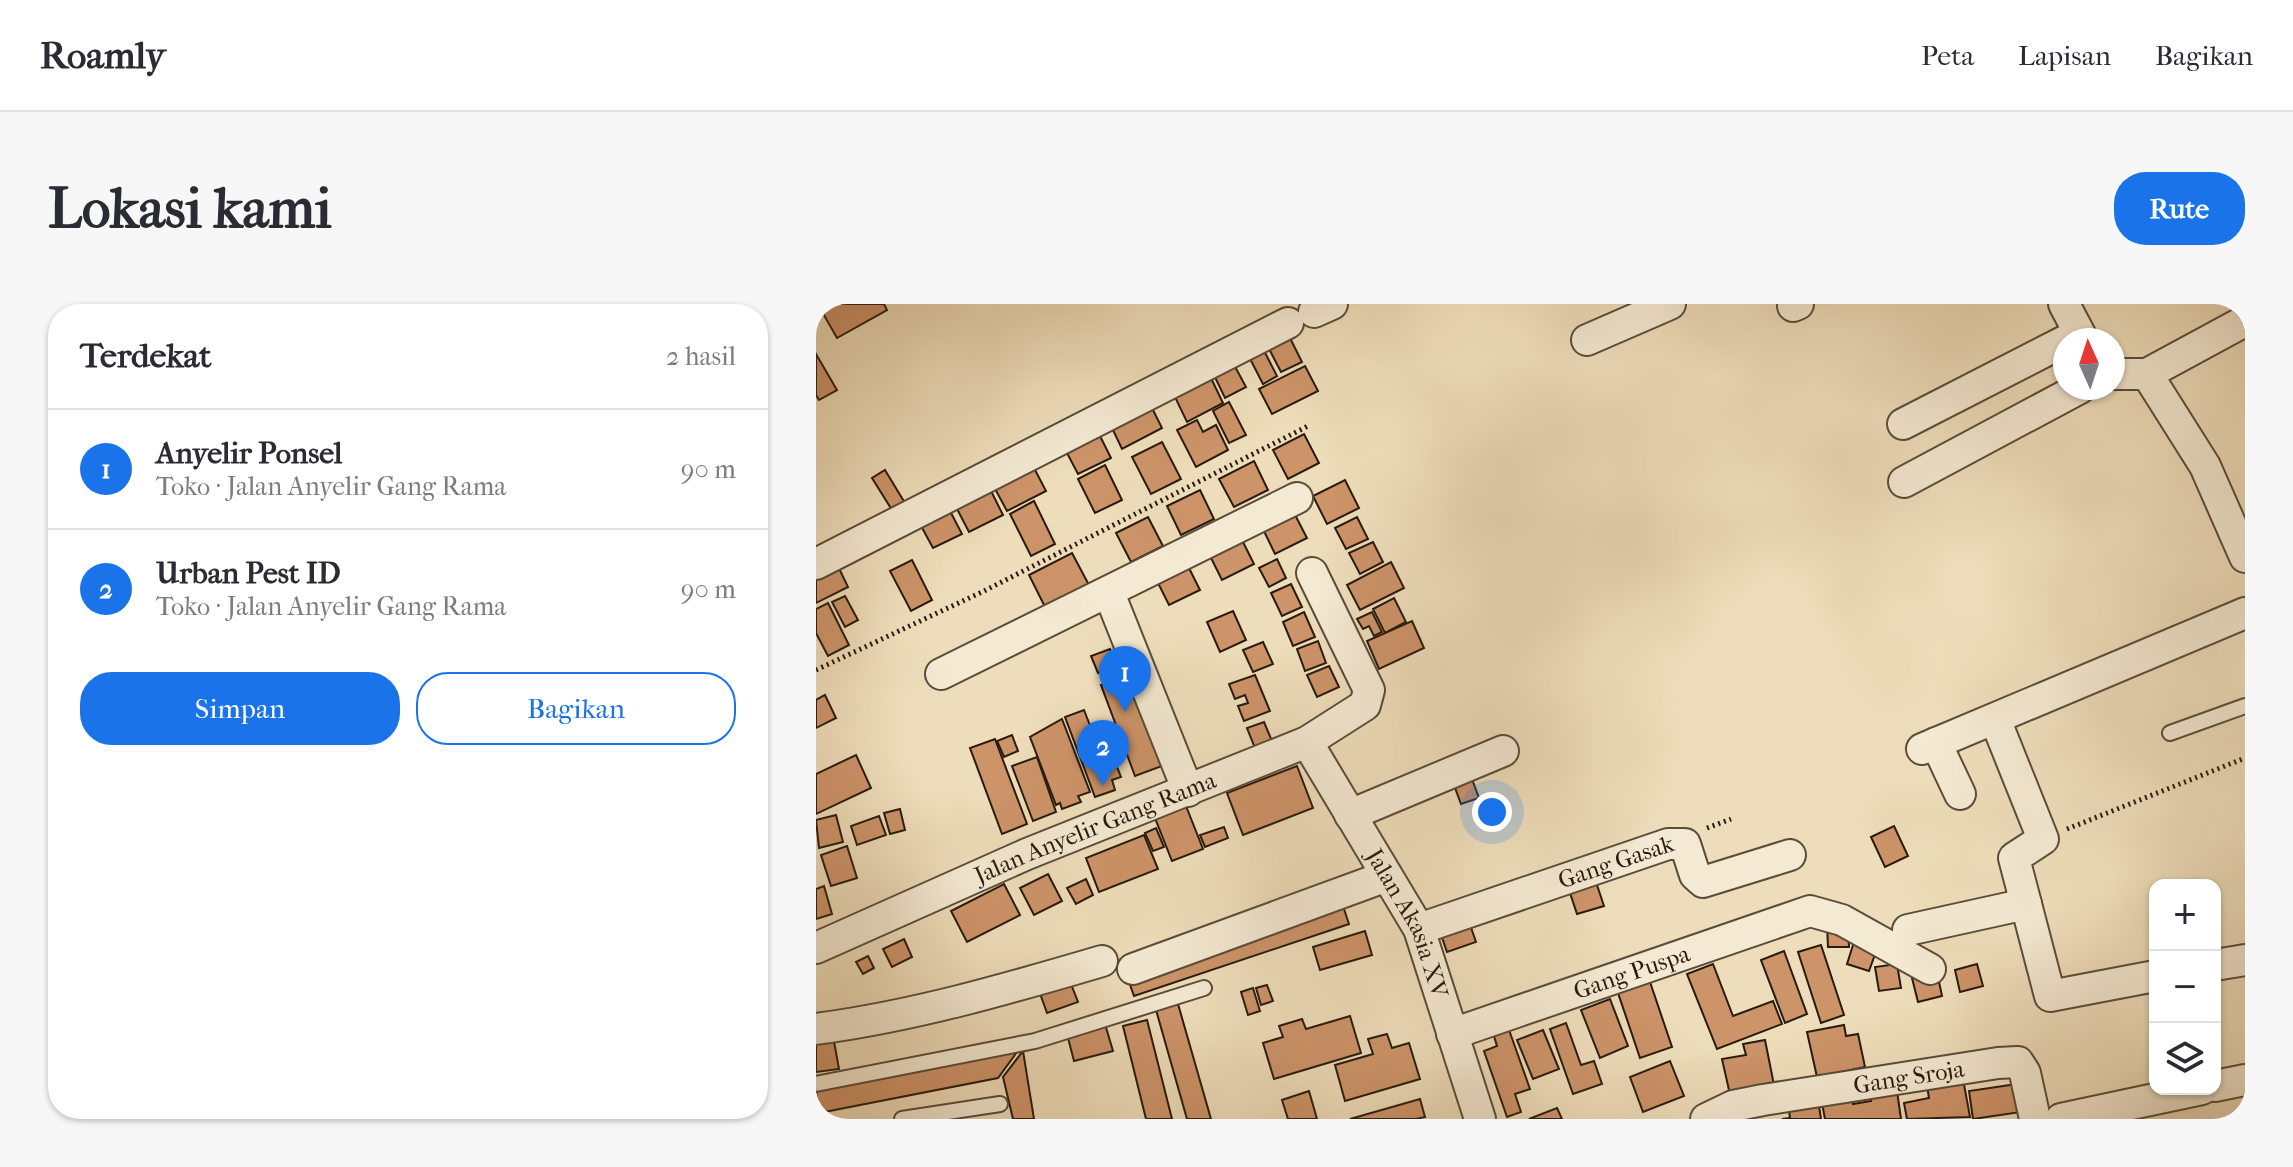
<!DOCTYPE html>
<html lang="id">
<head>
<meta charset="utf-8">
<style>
	body { margin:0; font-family:"IM FELL French Canon",serif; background:#f7f7f7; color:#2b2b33 }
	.controls { position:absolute; right:24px; bottom:24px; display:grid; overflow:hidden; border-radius:16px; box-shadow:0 2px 6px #0004 }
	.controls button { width:72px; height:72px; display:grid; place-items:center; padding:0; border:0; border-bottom:2px solid #e1e1e2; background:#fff; color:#2b2b33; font:40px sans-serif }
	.compass { position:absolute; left:1237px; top:24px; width:72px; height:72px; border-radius:50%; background:#fff; box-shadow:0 2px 6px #0004; rotate:357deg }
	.you { position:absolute; left:676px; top:508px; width:28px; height:28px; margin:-20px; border:6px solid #fff; border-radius:50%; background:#1a73e8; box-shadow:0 0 0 12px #1a73e833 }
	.badge { display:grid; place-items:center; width:52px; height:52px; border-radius:50%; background:#1a73e8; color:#fff; font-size:26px; font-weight:700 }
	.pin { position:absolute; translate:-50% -66px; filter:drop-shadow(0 2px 4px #0008) }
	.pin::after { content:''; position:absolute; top:42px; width:28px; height:24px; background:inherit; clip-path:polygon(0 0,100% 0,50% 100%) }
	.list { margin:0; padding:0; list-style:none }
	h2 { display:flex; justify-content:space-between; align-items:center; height:104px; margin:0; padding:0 32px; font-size:34px }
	h2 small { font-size:26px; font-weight:400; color:#7c7c81 }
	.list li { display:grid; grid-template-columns:52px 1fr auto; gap:24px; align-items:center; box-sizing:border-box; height:120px; padding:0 32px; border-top:2px solid #e1e1e2 }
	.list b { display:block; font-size:30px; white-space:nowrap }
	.list p { margin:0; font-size:26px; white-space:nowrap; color:#7c7c81 }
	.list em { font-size:26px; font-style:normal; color:#7c7c81 }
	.actions { display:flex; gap:16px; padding:24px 32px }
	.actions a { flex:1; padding:18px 0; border:2px solid #1a73e8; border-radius:32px; text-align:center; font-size:28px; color:#1a73e8 }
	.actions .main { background:#1a73e8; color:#fff }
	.icon { flex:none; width:44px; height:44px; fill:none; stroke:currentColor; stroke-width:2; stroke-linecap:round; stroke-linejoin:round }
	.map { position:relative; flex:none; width:1429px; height:815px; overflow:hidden; border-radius:32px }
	header { display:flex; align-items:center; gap:48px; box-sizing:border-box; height:112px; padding:0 40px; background:#fff; border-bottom:2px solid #e1e1e2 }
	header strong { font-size:38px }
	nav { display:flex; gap:44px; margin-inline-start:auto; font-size:28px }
	.intro { display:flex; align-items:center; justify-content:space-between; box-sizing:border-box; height:192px; padding:0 48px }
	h1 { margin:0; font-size:56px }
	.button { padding:20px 36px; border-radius:32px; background:#1a73e8; color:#fff; font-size:28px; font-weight:700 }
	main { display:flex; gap:48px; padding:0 48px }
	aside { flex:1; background:#fff; border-radius:32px; box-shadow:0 2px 6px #0004 }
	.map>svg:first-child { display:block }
	.building { fill:#cd9369; stroke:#281b0f; stroke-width:2 }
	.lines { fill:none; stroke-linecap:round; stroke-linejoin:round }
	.lane-casing { stroke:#5a4c3a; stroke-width:18 }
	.street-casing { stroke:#5a4c3a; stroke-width:34 }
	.path { stroke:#281b0f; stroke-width:5; stroke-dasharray:2 4; stroke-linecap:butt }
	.lane { stroke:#f4e9d2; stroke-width:14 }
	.street { stroke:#f4e9d2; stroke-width:30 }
	.labels { text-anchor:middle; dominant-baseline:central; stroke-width:7; stroke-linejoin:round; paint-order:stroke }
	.street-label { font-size:24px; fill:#281b0f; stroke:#f4e9d2 }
</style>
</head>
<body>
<header>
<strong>Roamly</strong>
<nav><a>Peta</a><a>Lapisan</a><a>Bagikan</a></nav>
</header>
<div class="intro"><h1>Lokasi kami</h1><a class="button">Rute</a></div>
<main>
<aside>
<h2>Terdekat<small>2 hasil</small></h2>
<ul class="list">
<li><span class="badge">1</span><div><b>Anyelir Ponsel</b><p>Toko · Jalan Anyelir Gang Rama</p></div><em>90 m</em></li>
<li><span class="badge">2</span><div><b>Urban Pest ID</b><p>Toko · Jalan Anyelir Gang Rama</p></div><em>90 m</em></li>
</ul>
<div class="actions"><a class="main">Simpan</a><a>Bagikan</a></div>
</aside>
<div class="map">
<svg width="1429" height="815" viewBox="0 0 1429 815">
	<rect width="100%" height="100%" fill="#eeddba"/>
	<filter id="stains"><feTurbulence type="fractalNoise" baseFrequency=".0025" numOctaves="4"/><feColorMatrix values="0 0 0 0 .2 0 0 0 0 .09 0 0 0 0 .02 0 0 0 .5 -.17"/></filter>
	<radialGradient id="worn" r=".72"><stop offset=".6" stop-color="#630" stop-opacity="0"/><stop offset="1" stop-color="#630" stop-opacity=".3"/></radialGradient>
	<!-- building -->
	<g class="building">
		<polygon points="16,0 68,0 71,6 21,34 5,6"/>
		<polygon points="471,28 486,58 465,68 450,39"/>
		<polygon points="444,39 461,72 447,80 430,47"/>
		<polygon points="0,50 21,86 3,96 0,91"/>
		<polygon points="416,57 430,83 409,94 396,67"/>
		<polygon points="489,62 502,87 456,110 443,85"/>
		<polygon points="394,72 407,99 371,118 358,91"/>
		<polygon points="413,98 430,131 413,139 397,107"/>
		<polygon points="336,104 346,124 306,145 296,124"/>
		<polygon points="381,116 387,128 400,121 412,146 380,163 361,126"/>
		<polygon points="488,130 503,159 472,175 457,146"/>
		<polygon points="284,132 295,154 262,170 251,149"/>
		<polygon points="346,138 365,175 335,190 316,153"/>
		<polygon points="438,157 452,186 418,203 403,175"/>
		<polygon points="289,161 306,196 279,209 262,175"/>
		<polygon points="217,162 230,187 191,207 177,181"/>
		<polygon points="69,166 89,199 76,206 56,174"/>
		<polygon points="529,176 543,204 511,220 497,192"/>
		<polygon points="174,185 187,211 153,228 140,203"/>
		<polygon points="384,186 398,215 365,231 351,202"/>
		<polygon points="218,197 239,240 215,252 194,210"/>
		<polygon points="476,205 491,234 459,250 445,221"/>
		<polygon points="134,207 146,230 117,244 105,222"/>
		<polygon points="332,213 347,242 315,258 300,229"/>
		<polygon points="541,213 552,235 530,245 519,224"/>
		<polygon points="425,234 438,260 406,276 393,250"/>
		<polygon points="557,238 567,258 544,270 533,249"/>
		<polygon points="256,249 273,281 229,303 213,271"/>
		<polygon points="461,255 470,274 453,283 443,264"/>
		<polygon points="19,256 32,283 0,299 0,266"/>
		<polygon points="96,256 116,296 95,307 74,267"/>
		<polygon points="575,258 588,284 544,306 531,281"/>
		<polygon points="371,260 384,286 353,301 340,275"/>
		<polygon points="475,280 486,303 466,312 455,289"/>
		<polygon points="29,292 42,316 29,323 16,298"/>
		<polygon points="578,294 590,318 569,329 557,305"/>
		<polygon points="12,299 33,341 12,352 0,329 0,305"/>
		<polygon points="417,307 430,336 404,348 391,318"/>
		<polygon points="488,308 499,333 477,342 467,318"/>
		<polygon points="556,308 566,328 558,332 553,322 547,325 541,315"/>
		<polygon points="596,317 608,344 563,365 551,337"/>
		<polygon points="502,337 510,359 489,367 481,345"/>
		<polygon points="447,338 457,360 437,368 427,346"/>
		<polygon points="294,345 301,362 282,369 275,352"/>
		<polygon points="513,362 523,383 501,393 491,371"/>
		<polygon points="310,371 336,438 344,435 354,459 319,472 285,381"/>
		<polygon points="439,371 454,407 428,417 422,402 432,399 429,391 419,395 413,380"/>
		<polygon points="9,391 20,414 0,424 0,396"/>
		<polygon points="268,406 284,447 293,443 305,473 296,476 299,486 279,493 249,413"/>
		<polygon points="246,415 274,488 262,492 265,498 246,505 244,499 240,501 214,433"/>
		<polygon points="448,418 456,437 439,444 431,424"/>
		<polygon points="196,431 202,447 188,453 181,437"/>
		<polygon points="179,435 211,520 186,530 154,444"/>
		<polygon points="40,451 55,484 0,510 0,470"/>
		<polygon points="221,453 240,508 217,517 196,462"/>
		<polygon points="481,462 497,504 427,531 411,489"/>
		<polygon points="653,467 663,494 645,500 635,473"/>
		<polygon points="370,502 387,545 356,557 339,514"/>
		<polygon points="84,505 89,526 74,530 68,509"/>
		<polygon points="20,511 27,538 3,544 0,516"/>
		<polygon points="63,512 70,531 41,541 35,522"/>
		<polygon points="1078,522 1092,552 1069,563 1055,533"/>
		<polygon points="408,523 412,534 389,543 384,531"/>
		<polygon points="340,524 348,543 337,547 329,529"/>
		<polygon points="328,531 342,565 283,588 270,554"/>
		<polygon points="31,542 41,574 15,582 5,551"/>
		<polygon points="232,570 246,597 218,611 204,584"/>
		<polygon points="778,572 788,602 761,610 751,580"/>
		<polygon points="270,575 277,591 260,600 251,584"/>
		<polygon points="188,580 204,611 151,638 135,607"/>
		<polygon points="8,582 16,610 0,615 0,585"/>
		<polygon points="527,602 533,620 318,692 312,675"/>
		<polygon points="651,612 660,638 631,648 622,622"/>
		<polygon points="1011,622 1032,622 1033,643 1012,643"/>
		<polygon points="549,627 556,651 504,666 497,643"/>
		<polygon points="88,635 96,653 76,663 67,645"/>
		<polygon points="1038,638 1061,645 1053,667 1031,660"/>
		<polygon points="1005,641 1028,711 1005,719 982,648"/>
		<polygon points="968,647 991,710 969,719 945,656"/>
		<polygon points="52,652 58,664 47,670 40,658"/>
		<polygon points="897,660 917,712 957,697 966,720 901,745 871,670"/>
		<polygon points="1081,660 1085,684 1063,687 1059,663"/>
		<polygon points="1161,660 1167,682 1144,688 1139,666"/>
		<polygon points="1121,668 1126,692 1102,698 1096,674"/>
		<polygon points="251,670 262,698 231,709 221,681"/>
		<polygon points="833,675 856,743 824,754 801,686"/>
		<polygon points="451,681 457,697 445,701 440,684"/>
		<polygon points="437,684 444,707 432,711 425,688"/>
		<polygon points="794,695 812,742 784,754 765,706"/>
		<polygon points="362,700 395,815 371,815 340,706"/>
		<polygon points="534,712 545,749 458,775 447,739 467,733 463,722 486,715 490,725"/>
		<polygon points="331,716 356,815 330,815 307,722"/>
		<polygon points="750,719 765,761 778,757 786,780 757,790 734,725"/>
		<polygon points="289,720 297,747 258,757 251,730"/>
		<polygon points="1028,721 1030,732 1042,730 1049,763 1001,773 991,728"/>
		<polygon points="692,723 714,785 699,790 705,808 691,813 668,747 681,742 677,729"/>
		<polygon points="727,726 743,765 717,775 701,736"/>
		<polygon points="571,730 576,744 593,739 604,775 529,797 519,761 557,750 552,735"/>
		<polygon points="17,732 23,765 0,768 0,735"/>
		<polygon points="949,736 958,781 915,795 906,755 930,751 927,740"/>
		<polygon points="207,747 218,815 197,815 187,773"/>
		<polygon points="201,748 182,774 3,809 0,786"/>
		<polygon points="854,757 868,792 827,808 814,773"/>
		<polygon points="1147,775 1154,813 1091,815 1088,799 1113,794 1111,782"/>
		<polygon points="1208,779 1212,807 1157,815 1153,787"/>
		<polygon points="493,787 501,815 472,815 466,796"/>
		<polygon points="1081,787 1085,815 1009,815 1006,799 1036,794 1037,800 1055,797 1054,792"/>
		<polygon points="604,795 609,813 600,815 534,815"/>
		<polygon points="1002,795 1005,815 966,815 974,814 972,800"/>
		<polygon points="741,804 746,815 713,815"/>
	</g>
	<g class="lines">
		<!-- lane casing -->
		<g class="lane-casing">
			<g id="lane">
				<polyline points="1354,429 1429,402"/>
				<polyline points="0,780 219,737 388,684"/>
				<polyline points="86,815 184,800"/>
			</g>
		</g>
		<!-- street casing -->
		<g class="street-casing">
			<g id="street">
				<polyline points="1248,0 1267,36"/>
				<polyline points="977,2 982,0"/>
				<polyline points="498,8 516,0"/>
				<polyline points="771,36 854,0"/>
				<polyline points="1297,70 1331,70 1429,17"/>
				<polyline points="1331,70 1389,162 1429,253"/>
				<polyline points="1087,120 1249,37"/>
				<polyline points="1088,178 1264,84"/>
				<polyline points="0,260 472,19"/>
				<polyline points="293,289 372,487"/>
				<polyline points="125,370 481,194"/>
				<polyline points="1179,415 1227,535 1198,554 1234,692 1339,672"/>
				<path id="s1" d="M491 438 603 625 664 815"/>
				<polyline points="1120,439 1144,490"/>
				<polyline points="1106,445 1429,309"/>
				<polyline points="534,511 687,447"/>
				<path id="s2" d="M603 625 852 540H869L879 571 887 578 974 551"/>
				<polyline points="1092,626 1210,600"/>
				<path id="s3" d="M0 644 211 550 491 438 549 401 553 386 496 269"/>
				<polyline points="1399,661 1429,656"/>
				<polyline points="317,665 571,572"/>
				<path d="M0 725C98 712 191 685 286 657"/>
				<path id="s4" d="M636 730 994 607 1026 616 1114 665"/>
				<polyline points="1399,782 1429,776"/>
				<path id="s5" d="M890 815 917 802 947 796 1182 759 1202 758 1209 769 1219 815"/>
				<polyline points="1245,815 1386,785"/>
			</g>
		</g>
		<!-- path -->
		<g class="path">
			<polyline points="0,366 168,287 492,122"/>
			<polyline points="891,524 915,515"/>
			<polyline points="1251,525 1429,454"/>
		</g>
		<!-- lane -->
		<use href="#lane" class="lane"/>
		<!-- street -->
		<use href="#street" class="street"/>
	</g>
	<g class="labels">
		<!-- street labels -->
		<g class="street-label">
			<text stroke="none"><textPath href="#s3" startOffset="304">Jalan Anyelir Gang Rama</textPath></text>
			<text stroke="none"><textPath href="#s2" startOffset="208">Gang Gasak</textPath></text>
			<text stroke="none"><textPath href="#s1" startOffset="208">Jalan Akasia XV</textPath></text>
			<text stroke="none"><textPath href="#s4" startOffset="190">Gang Puspa</textPath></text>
			<text stroke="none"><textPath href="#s5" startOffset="208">Gang Sroja</textPath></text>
		</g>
	</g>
	<rect width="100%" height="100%" filter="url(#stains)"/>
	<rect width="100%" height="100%" fill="url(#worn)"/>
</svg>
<div class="controls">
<button>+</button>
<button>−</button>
<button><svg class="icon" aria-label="layers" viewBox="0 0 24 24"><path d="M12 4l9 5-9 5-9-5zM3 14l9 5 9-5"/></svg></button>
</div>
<svg class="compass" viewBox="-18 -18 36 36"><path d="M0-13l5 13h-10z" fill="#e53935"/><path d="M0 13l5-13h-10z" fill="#7c7c81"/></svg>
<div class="you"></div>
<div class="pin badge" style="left:309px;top:408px">1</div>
<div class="pin badge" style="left:287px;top:482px">2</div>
</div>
</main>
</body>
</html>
